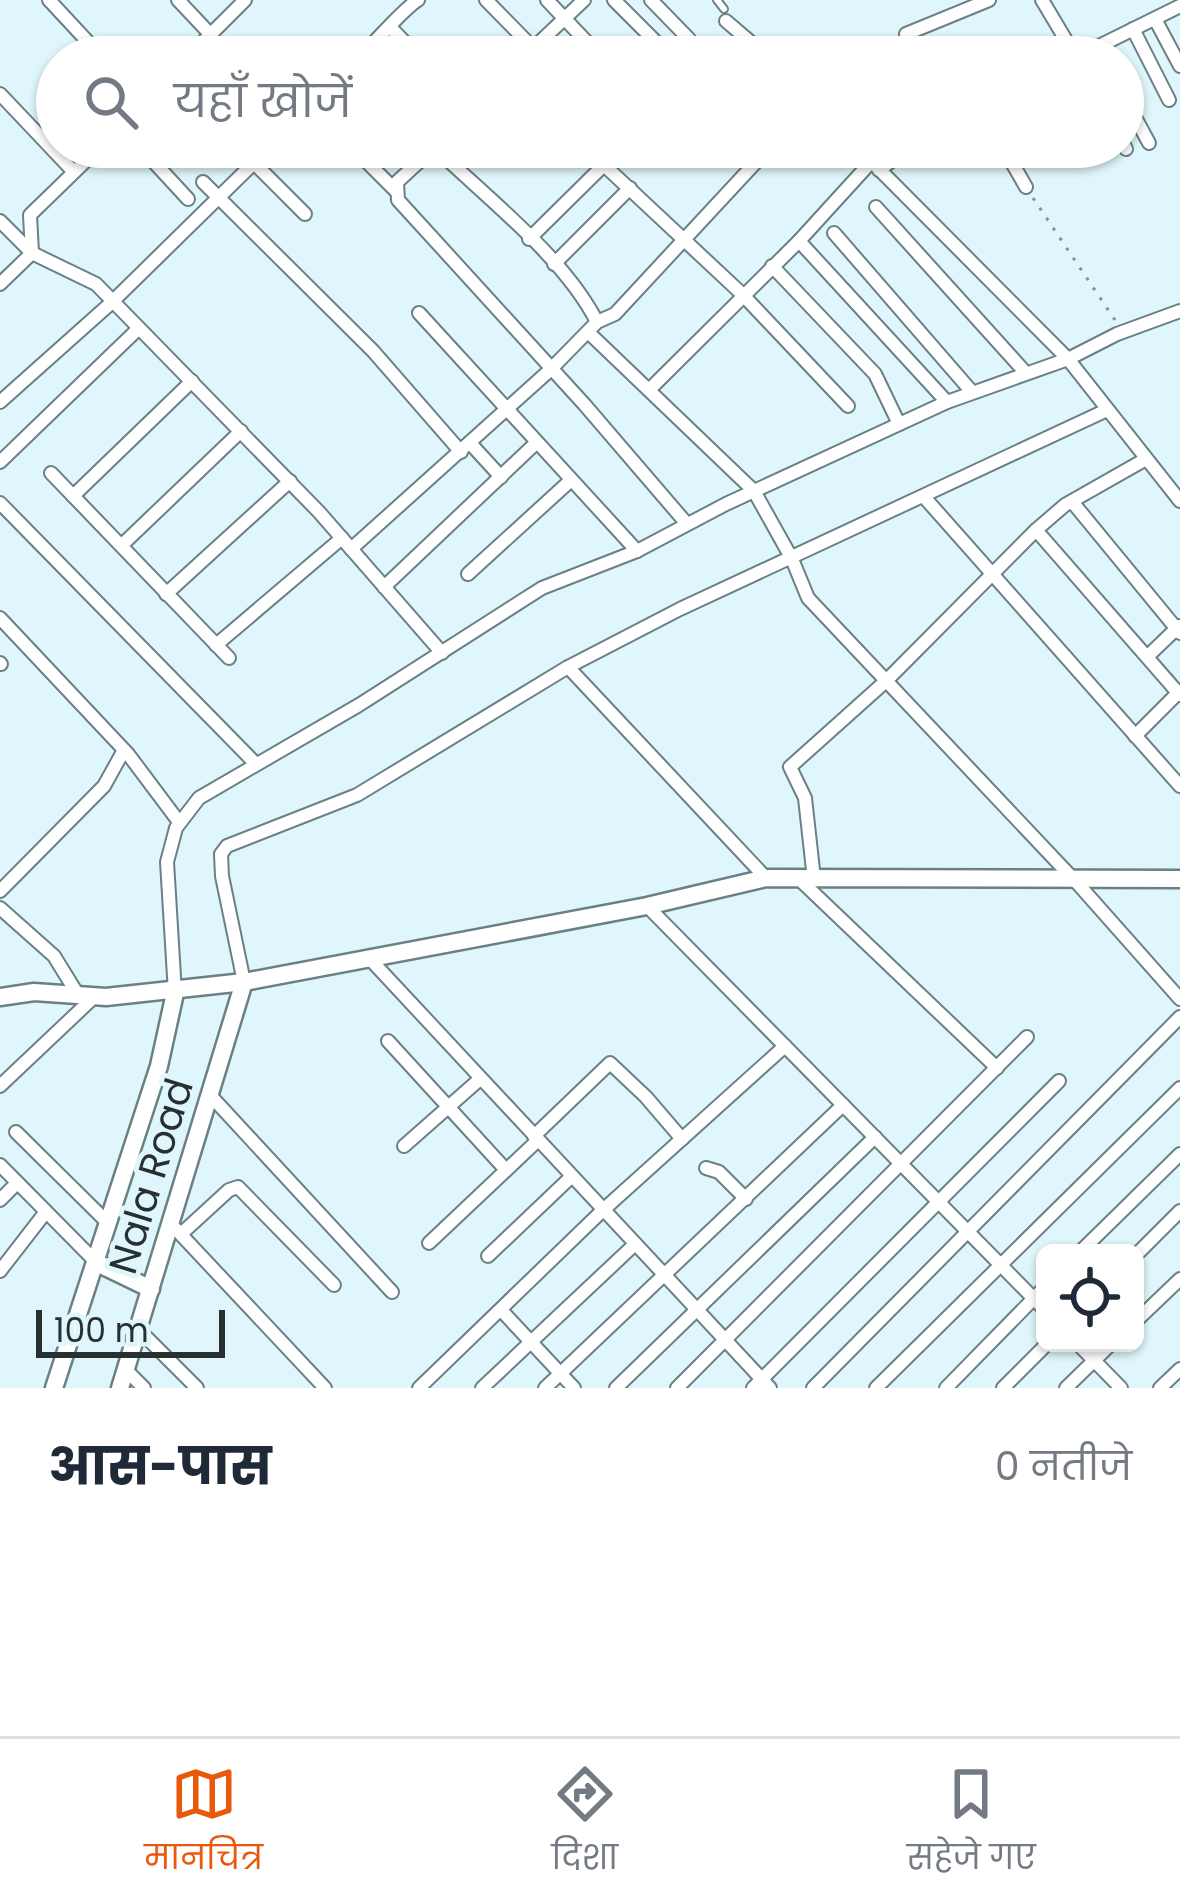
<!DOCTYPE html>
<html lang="hi">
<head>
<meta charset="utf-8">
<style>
	body { margin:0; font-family:Poppins,"Noto Sans Devanagari",sans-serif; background:#f6f6f7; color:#1f2937 }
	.controls { position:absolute; right:36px; bottom:36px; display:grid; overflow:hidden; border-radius:18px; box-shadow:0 3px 9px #0004 }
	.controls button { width:108px; height:108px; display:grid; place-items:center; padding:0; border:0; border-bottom:3px solid #e0e1e3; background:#fff; color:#1f2937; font:60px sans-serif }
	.scale { position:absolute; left:36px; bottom:30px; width:189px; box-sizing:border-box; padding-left:12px; border:6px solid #272f31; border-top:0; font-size:33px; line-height:42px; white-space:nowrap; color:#272f31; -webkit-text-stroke:9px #dff7fc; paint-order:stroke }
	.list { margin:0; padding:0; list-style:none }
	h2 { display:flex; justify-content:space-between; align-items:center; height:156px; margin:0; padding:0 48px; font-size:51px }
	h2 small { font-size:39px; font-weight:400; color:#747a83 }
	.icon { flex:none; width:66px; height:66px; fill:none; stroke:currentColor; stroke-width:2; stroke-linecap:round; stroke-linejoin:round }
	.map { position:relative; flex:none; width:1180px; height:1388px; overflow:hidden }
	.search { position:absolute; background:#fff; box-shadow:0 3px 9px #0004; left:36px; right:36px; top:36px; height:132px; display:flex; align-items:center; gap:30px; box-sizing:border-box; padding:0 42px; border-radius:66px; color:#747a83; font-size:45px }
	.sheet { height:348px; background:#fff }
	nav { display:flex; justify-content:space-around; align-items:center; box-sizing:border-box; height:168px; border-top:3px solid #e0e1e3; background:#fff; font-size:33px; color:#747a83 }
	nav a { display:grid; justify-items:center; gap:6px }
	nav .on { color:#ea580c }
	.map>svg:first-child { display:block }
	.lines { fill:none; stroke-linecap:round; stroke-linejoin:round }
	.lane-casing { stroke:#6b8085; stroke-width:10 }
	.street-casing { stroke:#6b8085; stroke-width:16 }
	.secondary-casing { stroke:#6b8085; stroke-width:21 }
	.path { stroke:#829295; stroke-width:3; stroke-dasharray:3 9; stroke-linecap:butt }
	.lane { stroke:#fff; stroke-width:6 }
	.street { stroke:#fff; stroke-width:12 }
	.secondary { stroke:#fff; stroke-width:16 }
	.labels { text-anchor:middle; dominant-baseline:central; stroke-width:10; stroke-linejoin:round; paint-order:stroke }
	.street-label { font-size:39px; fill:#272f31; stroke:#dff7fc }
</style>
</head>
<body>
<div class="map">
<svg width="1180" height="1388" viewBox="0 0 1180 1388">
	<rect width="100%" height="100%" fill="#dff7fc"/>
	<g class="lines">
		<!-- lane casing -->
		<g class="lane-casing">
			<polyline id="lane" points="717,0 724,9"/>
		</g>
		<!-- street casing -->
		<g class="street-casing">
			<g id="street">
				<polyline points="49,0 102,57"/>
				<polyline points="178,0 210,34"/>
				<polyline points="486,0 542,57"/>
				<polyline points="547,0 601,57"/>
				<polyline points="614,0 665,51"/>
				<polyline points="651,0 689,39"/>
				<polyline points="1042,0 1076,57"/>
				<polyline points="1155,19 1180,66"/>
				<polyline points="726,21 768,57"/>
				<polyline points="391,28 419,57"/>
				<polyline points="1133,29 1169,100"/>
				<polyline points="906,34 989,0"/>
				<polyline points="188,57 245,0"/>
				<path d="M359 57C374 44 405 7 418 0"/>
				<polyline points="524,57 584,0"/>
				<polyline points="702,57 712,45"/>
				<polyline points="1077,57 1180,6"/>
				<polyline points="0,94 74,172"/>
				<polyline points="1123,95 1149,143"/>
				<polyline points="1123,143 1126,149"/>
				<polyline points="140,147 188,199"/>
				<polyline points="352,147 395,190"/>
				<path d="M434 147C487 198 564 257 597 322"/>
				<polyline points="435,147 397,182 398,200 584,404 687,524"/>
				<polyline points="857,147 1068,359 1180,501"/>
				<polyline points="1003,147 1026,187"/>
				<polyline points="254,163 305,214"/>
				<polyline points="605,166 742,294 848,406"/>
				<polyline points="879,170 911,147"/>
				<polyline points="203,182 373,351 461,452"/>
				<polyline points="876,207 1025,372"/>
				<polyline points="0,221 32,253 96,284 319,512 442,653"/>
				<polyline points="834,233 972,392"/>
				<polyline points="529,239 622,147"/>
				<polyline points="799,241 947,402"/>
				<polyline points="554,264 630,188"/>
				<polyline points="772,266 875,374 899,424"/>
				<polyline points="0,284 32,253 30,215 100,147"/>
				<polyline points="419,313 637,551"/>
				<polyline points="588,332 754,491 792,559 808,598 1079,885 1180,999"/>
				<polyline points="651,388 799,241 871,162"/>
				<polyline points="0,402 111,303 270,147"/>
				<polyline points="470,443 501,477"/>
				<polyline points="0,462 138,329"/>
				<polyline points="51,473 229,658"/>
				<polyline points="73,496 192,381"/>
				<polyline points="925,498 1180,786"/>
				<polyline points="0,503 255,763"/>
				<polyline points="1074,504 1180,633"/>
				<polyline points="1036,530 1180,695"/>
				<polyline points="122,545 241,431"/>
				<polyline points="351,549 550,370 597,322 615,314 770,147"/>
				<polyline points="468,574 570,481"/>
				<polyline points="384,587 536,443"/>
				<polyline points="166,594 290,481"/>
				<polyline points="0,618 128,754 179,822"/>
				<polyline points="216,645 342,538"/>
				<polyline points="1148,656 1179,626"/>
				<polyline points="0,663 1,664"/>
				<polyline points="568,667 766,878"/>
				<polyline points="1135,736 1180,691"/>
				<polyline points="799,879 997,1068"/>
				<polyline points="814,879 805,798 790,767 886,681 1036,530 1065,505 1146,459"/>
				<polyline points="0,891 104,786 124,750"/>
				<polyline points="647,906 1045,1310"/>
				<polyline points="0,908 54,956 78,995"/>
				<polyline points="369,958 770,1388"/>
				<polyline points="244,982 222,876 221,854 227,846 357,795 568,667 680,609 1107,410"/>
				<polyline points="175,993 167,862 176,828 199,798 359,705 542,588 637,551 726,504 947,402 1068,359 1117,334 1180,311"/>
				<polyline points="388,1041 506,1170"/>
				<polyline points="0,1086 94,997"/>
				<polyline points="210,1095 392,1292"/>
				<polyline points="16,1132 109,1224"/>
				<polyline points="404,1146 480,1079"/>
				<polyline points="0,1165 97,1263"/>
				<polyline points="706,1168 719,1172 746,1199"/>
				<polyline points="0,1200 17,1183"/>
				<polyline points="171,1224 325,1388"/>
				<polyline points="181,1234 229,1190 238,1187 334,1285"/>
				<polyline points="429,1243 537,1141 534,1136 610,1063 646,1097 682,1139"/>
				<polyline points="1079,1253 1180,1154"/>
				<polyline points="488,1256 571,1177"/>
				<polyline points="1135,1256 1180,1211"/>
				<polyline points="0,1271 45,1213"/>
				<polyline points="502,1311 574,1388"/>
				<polyline points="1135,1322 1180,1279"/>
				<polyline points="139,1330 197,1388"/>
				<polyline points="1077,1343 1121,1388"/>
				<polyline points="125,1369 144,1388"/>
				<polyline points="419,1388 602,1211 785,1046"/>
				<polyline points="482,1388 634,1245"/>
				<polyline points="545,1388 843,1105"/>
				<polyline points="616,1388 875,1137"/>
				<polyline points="677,1388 1027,1037"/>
				<polyline points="753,1388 1059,1081"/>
				<polyline points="813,1388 1180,1017"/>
				<polyline points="876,1388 1180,1088"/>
				<polyline points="946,1388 1045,1287"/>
				<polyline points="1003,1388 1048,1343"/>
				<polyline points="1066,1388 1112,1343"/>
				<polyline points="1160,1388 1180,1369"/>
			</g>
		</g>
		<!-- secondary casing -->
		<g class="secondary-casing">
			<g id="secondary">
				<polyline points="0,997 34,992 106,997 244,982 647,906 766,878 1180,879"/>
				<polyline points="97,1263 151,1289"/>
				<polyline points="54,1388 159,1066 175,993"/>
				<polyline points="120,1388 244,982"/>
			</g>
		</g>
		<!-- path -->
		<polyline class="path" points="1033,198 1115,320"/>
		<!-- lane -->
		<use href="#lane" class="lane"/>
		<!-- street -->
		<use href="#street" class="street"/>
		<!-- secondary -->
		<use href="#secondary" class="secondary"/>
	</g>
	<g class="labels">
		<!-- street labels -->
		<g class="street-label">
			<text transform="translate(151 1176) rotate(-73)">Nala Road</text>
		</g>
	</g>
</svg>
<div class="controls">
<button><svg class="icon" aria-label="locate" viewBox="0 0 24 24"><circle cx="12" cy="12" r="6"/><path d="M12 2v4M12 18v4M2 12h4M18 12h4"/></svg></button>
</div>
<div class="scale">100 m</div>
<div class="search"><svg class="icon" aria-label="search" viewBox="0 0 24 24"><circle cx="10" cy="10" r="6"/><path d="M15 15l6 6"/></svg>यहाँ खोजें</div>
</div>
<section class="sheet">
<h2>आस-पास<small>0 नतीजे</small></h2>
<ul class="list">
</ul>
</section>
<nav>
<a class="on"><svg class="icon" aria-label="map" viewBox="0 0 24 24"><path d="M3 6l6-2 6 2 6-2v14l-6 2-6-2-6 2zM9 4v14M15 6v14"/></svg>मानचित्र</a>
<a><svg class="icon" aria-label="directions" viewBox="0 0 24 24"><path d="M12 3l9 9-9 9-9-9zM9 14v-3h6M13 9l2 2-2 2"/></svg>दिशा</a>
<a><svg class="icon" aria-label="saved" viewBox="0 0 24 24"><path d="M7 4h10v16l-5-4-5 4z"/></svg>सहेजे गए</a>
</nav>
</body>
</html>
